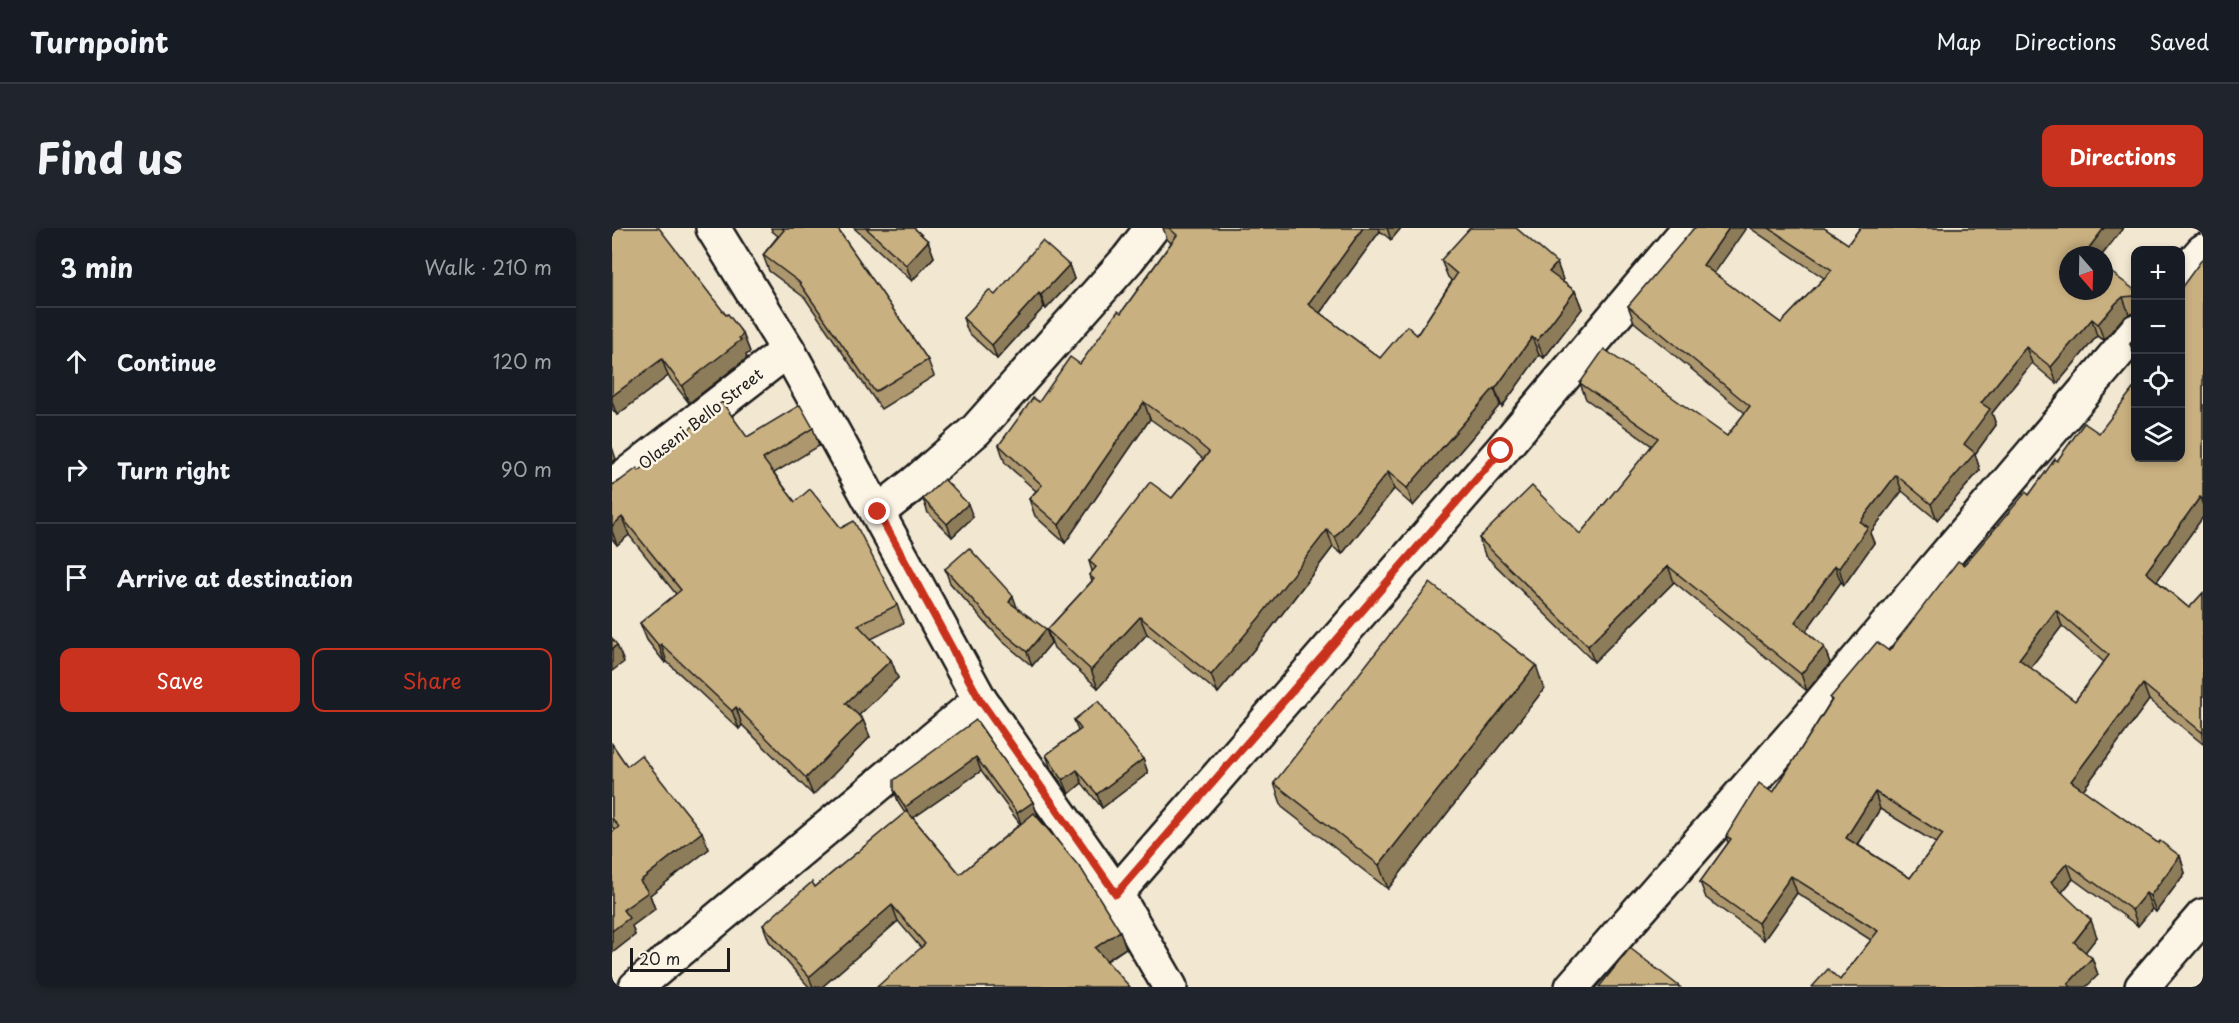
<!DOCTYPE html>
<html lang="en">
<head>
<meta charset="utf-8">
<style>
	body { margin:0; font-family:"Playpen Sans",sans-serif; background:#20242c; color:#f1f3f6 }
	.controls { position:absolute; right:18px; top:18px; display:grid; overflow:hidden; border-radius:12px; box-shadow:0 3px 9px #0003 }
	.controls button { width:54px; height:54px; display:grid; place-items:center; padding:0; border:0; border-bottom:2px solid #363941; background:#171b24; color:#f1f3f6; font:30px sans-serif }
	.compass { position:absolute; left:1447px; top:18px; width:54px; height:54px; border-radius:50%; background:#171b24; box-shadow:0 3px 9px #0003; rotate:160deg }
	.scale { position:absolute; left:18px; bottom:15px; width:100px; box-sizing:border-box; padding-left:6px; border:3px solid #1c1c1c; border-top:0; font-size:16px; line-height:21px; white-space:nowrap; color:#1c1c1c; -webkit-text-stroke:4px #fcf5e5; paint-order:stroke }
	.stop { position:absolute; width:18px; height:18px; margin:-14px; border:4px solid #c8321e; border-radius:50%; background:#fff }
	.stop.end { background:#c8321e; border-color:#fff; box-shadow:0 2px 6px #0008 }
	.list { margin:0; padding:0; list-style:none }
	h2 { display:flex; justify-content:space-between; align-items:center; height:78px; margin:0; padding:0 24px; font-size:26px }
	h2 small { font-size:20px; font-weight:400; color:#9ea1a6 }
	.list li { display:grid; grid-template-columns:39px 1fr auto; gap:18px; align-items:center; box-sizing:border-box; height:108px; padding:0 24px; border-top:2px solid #363941 }
	.list b { display:block; font-size:22px; white-space:nowrap }
	.list em { font-size:20px; font-style:normal; color:#9ea1a6 }
	.actions { display:flex; gap:12px; padding:18px 24px }
	.actions a { flex:1; padding:14px 0; border:2px solid #c8321e; border-radius:12px; text-align:center; font-size:21px; color:#c8321e }
	.actions .main { background:#c8321e; color:#fff }
	.icon { flex:none; width:33px; height:33px; fill:none; stroke:currentColor; stroke-width:2; stroke-linecap:round; stroke-linejoin:round }
	.map { position:relative; flex:none; width:1591px; height:759px; overflow:hidden; border-radius:12px }
	header { display:flex; align-items:center; gap:36px; box-sizing:border-box; height:84px; padding:0 30px; background:#171b24; border-bottom:2px solid #363941 }
	header strong { font-size:28px }
	nav { display:flex; gap:33px; margin-inline-start:auto; font-size:21px }
	.intro { display:flex; align-items:center; justify-content:space-between; box-sizing:border-box; height:144px; padding:0 36px }
	h1 { margin:0; font-size:42px }
	.button { padding:15px 27px; border-radius:12px; background:#c8321e; color:#fff; font-size:21px; font-weight:700 }
	main { display:flex; gap:36px; padding:0 36px }
	aside { flex:1; background:#171b24; border-radius:12px; box-shadow:0 3px 9px #0003 }
	.map>svg:first-child { display:block }
	.lines { fill:none; stroke-linecap:round; stroke-linejoin:round }
	.street-casing { stroke:#1c1c1c; stroke-width:38 }
	.street { stroke:#fcf5e5; stroke-width:33 }
	.wall { fill:#ad976e; stroke:#1c1c1c; stroke-width:1.5; fill-rule:evenodd }
	.shaded-wall { fill:#8d7b5a; stroke:#1c1c1c; stroke-width:1.5 }
	.building { fill:#c9b080; stroke:#1c1c1c; stroke-width:1.5; fill-rule:evenodd }
	.route { stroke:#c8321e; stroke-width:8 }
	.labels { text-anchor:middle; dominant-baseline:central; stroke-width:5; stroke-linejoin:round; paint-order:stroke }
	.street-label { font-size:16px; fill:#1c1c1c; stroke:#fcf5e5 }
</style>
</head>
<body>
<header>
<strong>Turnpoint</strong>
<nav><a>Map</a><a>Directions</a><a>Saved</a></nav>
</header>
<div class="intro"><h1>Find us</h1><a class="button">Directions</a></div>
<main>
<aside>
<h2>3 min<small>Walk · 210 m</small></h2>
<ul class="list">
<li><svg class="icon" aria-label="ahead" viewBox="0 0 24 24"><path d="M12 20V5M6 11l6-6 6 6"/></svg><div><b>Continue</b></div><em>120 m</em></li>
<li><svg class="icon" aria-label="right" viewBox="0 0 24 24"><path d="M7 20v-9h11M14 6l5 5-5 5"/></svg><div><b>Turn right</b></div><em>90 m</em></li>
<li><svg class="icon" aria-label="arrive" viewBox="0 0 24 24"><path d="M6 21V4h12l-3 4 3 4H6"/></svg><div><b>Arrive at destination</b></div></li>
</ul>
<div class="actions"><a class="main">Save</a><a>Share</a></div>
</aside>
<div class="map">
<svg width="1591" height="759" viewBox="0 0 1591 759">
	<rect width="100%" height="100%" fill="#f2e7d1"/>
	<filter id="ink" filterUnits="userSpaceOnUse"><feTurbulence type="fractalNoise" baseFrequency=".0167" numOctaves="2"/><feDisplacementMap in="SourceGraphic" scale="12" xChannelSelector="R" yChannelSelector="G"/><feConvolveMatrix kernelMatrix="1 2 1 2 8 2 1 2 1" color-interpolation-filters="sRGB"/></filter>
	<g filter="url(#ink)">
		<g class="lines">
			<!-- street casing -->
			<g class="street-casing">
				<g id="street">
					<polyline points="101,0 176,122 368,472 504,666 558,759"/>
					<polyline points="1568,49 1591,23"/>
					<polyline points="0,258 176,122"/>
					<polyline points="266,284 303,255 364,202 516,31 540,0"/>
					<polyline points="504,666 889,223 1077,0"/>
					<polyline points="24,759 368,472"/>
					<polyline points="960,759 1190,497 1524,103"/>
					<polyline points="1530,759 1591,688"/>
				</g>
			</g>
			<!-- street -->
			<use href="#street" class="street"/>
		</g>
		<!-- wall -->
		<g class="wall">
			<polygon points="0,0 114,87 131,106 138,124 134,127 135,130 77,175 56,148 5,187 0,181"/>
			<polygon points="159,0 225,0 316,132 322,148 269,181 193,70 157,43 151,27 166,8 160,3"/>
			<polygon points="242,0 302,0 316,13 322,29 300,53"/>
			<polygon points="551,0 789,0 779,12 768,3 708,85 768,130 805,107 840,53 836,49 829,32 945,35 951,52 950,53 963,63 970,81 932,130 927,127 890,179 888,177 801,278 782,261 730,326 721,319 654,407 606,465 535,406 486,460 442,420 435,402 480,353 477,347 480,343 477,333 560,270 591,231 578,219 538,191 453,315 423,288 417,271 424,263 393,235 387,217 427,174 468,136 509,85 559,15 555,11"/>
			<polygon points="1138,0 1212,0 1236,16 1248,0 1511,0 1490,27 1456,27 1524,63 1524,85 1517,86 1510,91 1492,112 1485,108 1445,156 1420,135 1380,185 1384,197 1363,226 1368,242 1325,292 1290,263 1258,305 1262,315 1232,357 1229,354 1194,403 1212,419 1218,435 1195,463 1062,354 982,434 873,327 867,310 968,306 1040,218 974,171 968,155 1115,208 1133,185 1022,94 1016,78 1102,46 1169,95 1212,50"/>
			<path d="M1591 30V289L1545 353 1577 380 1591 365V516L1537 472 1471 562 1546 615 1568 628 1573 645 1544 684 1540 681 1526 698 1461 651 1450 664 1485 709 1473 724 1480 730 1486 747 1228 752 1259 712 1185 665 1152 712 1094 670 1088 654 1116 615 1114 608 1161 565 1219 473 1218 470 1277 423 1352 337 1417 267 1445 233 1487 205 1524 230ZM1450 398 1492 434 1463 473 1418 440ZM1268 581 1324 615 1298 650 1246 617Z"/>
			<polygon points="457,37 462,51 434,81 432,79 385,131 356,104 351,90 383,67"/>
			<polygon points="1524,109 1524,132 1518,116"/>
			<polygon points="201,200 207,218 162,245 183,274 285,377 292,395 259,411 279,432 286,450 247,487 251,492 258,509 201,567 130,497 127,501 55,434 53,435 35,412 28,395 64,366 17,307 5,317 0,311 0,257 27,243 135,209"/>
			<polygon points="311,271 361,289 340,309 316,285"/>
			<polygon points="333,341 405,381 439,415 420,438 390,413 338,355"/>
			<polygon points="932,461 776,661 670,579 662,555"/>
			<path d="M364 492 421 574 426 588 508 703 514 720 495 733 309 720 286 693 210 759H197L157 713 151 697 203 659 293 585 287 576 282 562ZM369 543 408 596 348 646 301 590Z"/>
			<polygon points="462,492 531,531 536,545 490,580 470,555 457,566 439,541 434,527 466,503"/>
			<polygon points="0,516 15,538 97,621 38,667 43,681 20,698 23,707 0,725 0,604 3,602 0,599"/>
		</g>
		<!-- shaded-wall -->
		<g class="shaded-wall">
			<polygon points="751,0 767,0 768,3 702,93 696,76"/>
			<polygon points="775,0 789,0 779,12"/>
			<polygon points="1117,0 1134,0 1097,53 1091,37"/>
			<polygon points="1492,0 1511,0 1490,27 1474,27 1473,25"/>
			<polygon points="316,13 322,29 300,53 294,37"/>
			<polygon points="945,35 951,52 943,61 937,44"/>
			<polygon points="457,37 462,51 434,81 429,67"/>
			<polygon points="963,63 970,81 932,130 925,113"/>
			<polygon points="427,65 432,79 385,131 380,117"/>
			<polygon points="1511,69 1517,86 1510,91 1492,112 1486,96 1504,75"/>
			<polygon points="1480,91 1485,108 1445,156 1439,139"/>
			<polygon points="131,106 138,124 134,127 135,130 77,175 70,158"/>
			<polygon points="920,109 927,127 890,179 883,161"/>
			<polygon points="1414,119 1420,135 1380,185 1384,197 1363,226 1368,242 1325,292 1319,276 1352,216 1369,175"/>
			<polygon points="50,131 56,148 5,187 0,174 0,168"/>
			<polygon points="882,160 888,177 801,278 795,260"/>
			<polygon points="532,174 538,191 453,315 447,297"/>
			<polygon points="0,219 4,231 0,234"/>
			<polygon points="776,244 782,261 730,326 723,309"/>
			<polygon points="1284,247 1290,263 1258,305 1262,315 1232,357 1227,340 1248,294"/>
			<polygon points="1588,269 1591,278 1591,289 1540,360 1534,344"/>
			<polygon points="356,276 361,289 340,309 335,296"/>
			<polygon points="10,289 17,307 5,317 0,303 0,298"/>
			<polygon points="715,302 721,319 654,407 606,465 599,447"/>
			<polygon points="1056,338 1062,354 982,434 976,418"/>
			<polygon points="1223,338 1229,354 1189,410 1183,394"/>
			<polygon points="401,368 406,382 397,374"/>
			<polygon points="1444,382 1450,398 1412,448 1407,431"/>
			<polygon points="528,389 535,406 486,460 479,442"/>
			<polygon points="434,401 439,415 420,438 415,424"/>
			<polygon points="49,416 55,434 53,435 47,418"/>
			<polygon points="5,417 12,434 0,443 0,421"/>
			<polygon points="1212,419 1218,435 1195,463 1189,446"/>
			<polygon points="279,432 286,450 241,493 234,475"/>
			<polygon points="924,437 932,461 776,661 767,637"/>
			<polygon points="1531,456 1537,472 1465,570 1459,553"/>
			<polygon points="124,479 130,497 127,501 120,483"/>
			<polygon points="251,492 258,509 201,567 194,550"/>
			<polygon points="364,529 369,543 298,592 293,579"/>
			<polygon points="531,531 536,545 490,580 485,566"/>
			<polygon points="465,542 470,555 457,566 451,552"/>
			<polygon points="1263,564 1268,581 1240,626 1234,610"/>
			<polygon points="421,574 426,588 410,599 405,585"/>
			<polygon points="90,604 97,621 38,667 43,681 20,698 23,707 0,725 0,703 28,653"/>
			<polygon points="1568,628 1573,645 1544,684 1538,668"/>
			<polygon points="1455,635 1461,651 1445,670 1439,654"/>
			<polygon points="1179,648 1185,665 1152,712 1146,695"/>
			<polygon points="1534,665 1540,681 1526,698 1520,682"/>
			<polygon points="280,677 286,693 210,759 201,759 197,749"/>
			<polygon points="1479,692 1485,709 1468,731 1462,714"/>
			<polygon points="508,703 514,720 489,736 483,720"/>
			<polygon points="1480,730 1486,747 1474,759 1457,759 1456,756"/>
		</g>
		<!-- building -->
		<g class="building">
			<polygon points="0,0 47,0 114,87 116,86 131,106 127,110 129,112 70,158 50,131 0,168"/>
			<polygon points="170,0 225,0 316,132 263,164 187,54 151,27 172,2"/>
			<polygon points="254,0 302,0 316,13 294,37"/>
			<polygon points="557,0 751,0 696,76 768,130 795,98 805,107 845,46 829,32 858,0 904,0 945,35 937,44 963,63 925,113 920,109 883,161 882,160 795,260 776,244 723,309 715,302 647,390 599,447 528,389 479,442 435,402 482,351 477,347 484,339 477,333 538,254 560,270 597,224 571,202 532,174 447,297 417,271 430,257 387,217 421,170 427,174 458,129 468,136 506,83 509,85 565,7"/>
			<polygon points="1082,0 1117,0 1091,37 1169,95 1220,42 1157,0 1212,0 1236,16 1248,0 1492,0 1473,25 1476,27 1456,27 1456,63 1492,63 1492,39 1524,63 1524,69 1522,68 1511,69 1504,75 1486,96 1480,91 1439,139 1414,119 1369,175 1378,181 1352,216 1363,225 1319,276 1284,247 1248,294 1256,299 1227,340 1223,338 1183,394 1212,419 1189,446 1056,338 976,418 867,310 920,258 968,306 1046,210 968,155 992,121 1115,208 1138,178 1016,78"/>
			<polygon points="430,13 457,37 429,67 427,65 380,117 351,90 377,62 383,67"/>
			<path d="M1591 30V272L1588 269 1534 344 1577 380 1591 365V505L1531 456 1459 553 1546 615 1548 613 1568 628 1538 668 1534 665 1520 682 1455 635 1439 654 1479 692 1462 714 1480 730 1456 756 1459 759H1200L1216 741 1228 752 1266 703 1179 648 1146 695 1088 654 1119 611 1114 608 1147 555 1161 565 1220 472 1218 470 1265 414 1277 423 1346 333 1352 337 1414 264 1417 267 1443 231 1445 233 1472 195 1487 205 1524 157V230H1569V60ZM1444 382 1497 427 1463 473 1407 431ZM1263 564 1331 606 1298 650 1234 610Z"/>
			<polygon points="1524,109 1524,120 1518,116"/>
			<polygon points="110,174 135,209 188,177 201,200 151,231 183,274 198,261 229,300 242,293 285,377 246,397 279,432 234,475 251,492 194,550 124,479 120,483 49,416 47,418 28,395 69,362 10,289 0,298 0,257 5,255 25,240 27,243"/>
			<polygon points="332,251 356,276 335,296 311,271"/>
			<polygon points="357,320 401,368 397,374 434,401 415,424 385,399 333,341"/>
			<polygon points="818,355 924,437 767,637 662,555"/>
			<polygon points="0,410 5,417 0,421"/>
			<polygon points="486,473 531,531 485,566 465,542 451,552 434,527 469,501 462,492"/>
			<polygon points="364,492 421,574 405,585 364,529 293,579 282,562 282,552"/>
			<polygon points="0,516 15,538 29,527 90,604 28,653 36,664 11,682 17,690 0,703 0,604 7,599 0,590"/>
			<polygon points="295,583 348,646 422,585 470,642 508,703 483,720 518,759 265,759 313,716 280,677 197,749 151,697 200,654 203,659"/>
			<polygon points="1018,720 1068,759 987,759"/>
		</g>
	</g>
	<g class="lines" filter="url(#ink)">
		<!-- route -->
		<polyline class="route" points="266,284 368,472 504,666 889,223"/>
	</g>
	<g class="labels">
		<!-- street labels -->
		<g class="street-label">
			<text transform="translate(88 190) rotate(-38)">Olaseni Bello Street</text>
		</g>
	</g>
</svg>
<div class="controls">
<button>+</button>
<button>−</button>
<button><svg class="icon" aria-label="locate" viewBox="0 0 24 24"><circle cx="12" cy="12" r="6"/><path d="M12 2v4M12 18v4M2 12h4M18 12h4"/></svg></button>
<button><svg class="icon" aria-label="layers" viewBox="0 0 24 24"><path d="M12 4l9 5-9 5-9-5zM3 14l9 5 9-5"/></svg></button>
</div>
<svg class="compass" viewBox="-18 -18 36 36"><path d="M0-13l5 13h-10z" fill="#e53935"/><path d="M0 13l5-13h-10z" fill="#9ea1a6"/></svg>
<div class="scale">20 m</div>
<div class="stop" style="left:889px;top:223px"></div>
<div class="stop end" style="left:266px;top:284px"></div>
</div>
</main>
</body>
</html>
